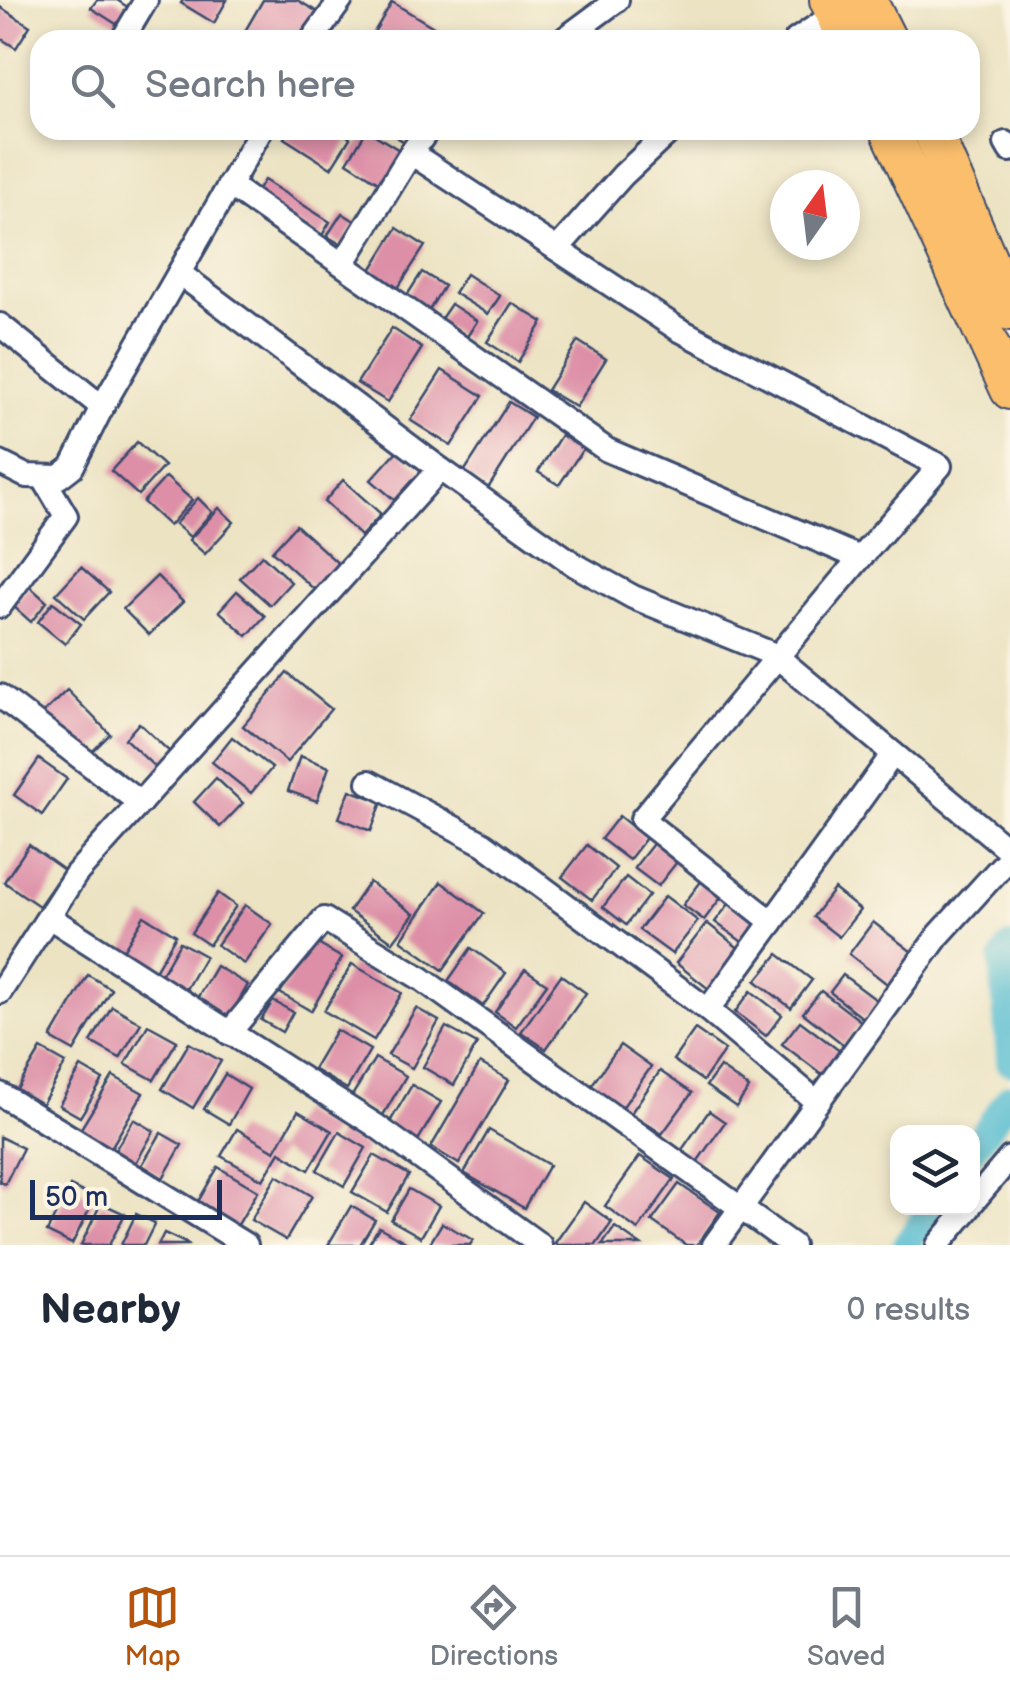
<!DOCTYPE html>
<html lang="en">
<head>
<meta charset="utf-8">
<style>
	body { margin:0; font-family:"Balsamiq Sans",sans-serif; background:#f2f2f3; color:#1f2937 }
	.controls { position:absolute; right:30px; bottom:30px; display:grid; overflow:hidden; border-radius:20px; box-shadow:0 5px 15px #0003 }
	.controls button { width:90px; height:90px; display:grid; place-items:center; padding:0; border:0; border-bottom:2px solid #e0e1e3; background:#fff; color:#1f2937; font:50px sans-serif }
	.compass { position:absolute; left:770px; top:170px; width:90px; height:90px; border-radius:50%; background:#fff; box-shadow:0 5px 15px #0003; rotate:14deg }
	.scale { position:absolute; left:30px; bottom:25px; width:192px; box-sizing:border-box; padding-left:10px; border:5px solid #1b2f5e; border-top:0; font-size:28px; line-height:35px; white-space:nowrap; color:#1b2f5e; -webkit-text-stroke:8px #fcf5e5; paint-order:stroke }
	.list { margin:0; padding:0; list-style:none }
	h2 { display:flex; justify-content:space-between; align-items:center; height:130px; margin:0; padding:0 40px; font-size:42px }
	h2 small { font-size:32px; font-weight:400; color:#747a83 }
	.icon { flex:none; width:55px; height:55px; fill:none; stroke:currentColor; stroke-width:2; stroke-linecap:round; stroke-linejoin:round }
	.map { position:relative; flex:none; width:1010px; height:1245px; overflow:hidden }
	.search { position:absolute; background:#fff; box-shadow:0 5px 15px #0003; left:30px; right:30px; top:30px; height:110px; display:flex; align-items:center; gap:25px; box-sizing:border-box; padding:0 35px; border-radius:30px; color:#747a83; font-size:38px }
	.sheet { height:310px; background:#fff }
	nav { display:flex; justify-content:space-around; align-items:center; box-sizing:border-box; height:140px; border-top:2px solid #e0e1e3; background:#fff; font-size:28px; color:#747a83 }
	nav a { display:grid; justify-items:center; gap:5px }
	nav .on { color:#b45309 }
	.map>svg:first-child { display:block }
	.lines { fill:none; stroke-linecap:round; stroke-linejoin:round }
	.canal { stroke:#53bcd0; stroke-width:28 }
	.building { fill:#dd8fa7 }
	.street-casing { stroke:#3a4a6d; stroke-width:28 }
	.primary-casing { stroke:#3a4a6d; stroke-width:42 }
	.street { stroke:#fff; stroke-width:22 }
	.primary { stroke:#fabe6d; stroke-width:38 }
</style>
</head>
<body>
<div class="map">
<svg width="1010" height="1245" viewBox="0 0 1010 1245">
	<rect width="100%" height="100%" fill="#fcf5e5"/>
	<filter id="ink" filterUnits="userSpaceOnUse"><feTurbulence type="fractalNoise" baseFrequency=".01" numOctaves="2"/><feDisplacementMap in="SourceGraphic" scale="20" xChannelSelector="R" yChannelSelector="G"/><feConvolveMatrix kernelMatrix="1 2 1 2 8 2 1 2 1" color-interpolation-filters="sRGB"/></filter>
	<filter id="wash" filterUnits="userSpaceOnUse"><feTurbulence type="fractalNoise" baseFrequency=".0048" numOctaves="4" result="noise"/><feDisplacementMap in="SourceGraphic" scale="40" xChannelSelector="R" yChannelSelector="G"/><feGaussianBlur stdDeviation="2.25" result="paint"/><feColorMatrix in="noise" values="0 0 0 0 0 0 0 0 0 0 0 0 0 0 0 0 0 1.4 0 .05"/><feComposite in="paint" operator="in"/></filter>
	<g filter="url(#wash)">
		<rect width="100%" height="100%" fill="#ece3c3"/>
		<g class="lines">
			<!-- canal -->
			<g class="canal">
				<polyline points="1010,948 1003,960 1010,1062"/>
				<polyline points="972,1150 1010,1097"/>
				<polyline points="906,1245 932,1208"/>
			</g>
		</g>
		<g id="blocks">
			<!-- building -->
			<g class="building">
				<polygon points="97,0 117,0 132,10 121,27 91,8"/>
				<polygon points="183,0 227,0 214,23 181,3"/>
				<polygon points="263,0 297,0 321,14 305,40 260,40 245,31"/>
				<polygon points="392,2 455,40 370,39"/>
				<polygon points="0,7 30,26 16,48 0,38"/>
				<polygon points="289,130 338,130 350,138 331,168 284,138"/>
				<polygon points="367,130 407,155 386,187 347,162"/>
				<polygon points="385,130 417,130 408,144"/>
				<polygon points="264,180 330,222 320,239 253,197"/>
				<polygon points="342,213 356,222 342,245 327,236"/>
				<polygon points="397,228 425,246 398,288 371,270"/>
				<polygon points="422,272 444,286 426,315 404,300"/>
				<polygon points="466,274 500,296 488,314 454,293"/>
				<polygon points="512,303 543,322 518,362 487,342"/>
				<polygon points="451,304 477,321 465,340 438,323"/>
				<polygon points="392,328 422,348 388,402 357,383"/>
				<polygon points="578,341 606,359 576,407 547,390"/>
				<polygon points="442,370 483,396 451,446 410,420"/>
				<polygon points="509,402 533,417 487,490 462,475"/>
				<polygon points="561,435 583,449 559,485 538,472"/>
				<polygon points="137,442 164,466 138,495 111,471"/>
				<polygon points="398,450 425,473 398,503 371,480"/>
				<polygon points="166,477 192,500 169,526 143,502"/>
				<polygon points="343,480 381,514 361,536 324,502"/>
				<polygon points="198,498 212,512 190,537 175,524"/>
				<polygon points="219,508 234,522 205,554 189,540"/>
				<polygon points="296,525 341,566 317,592 272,551"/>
				<polygon points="262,555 291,582 270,605 240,578"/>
				<polygon points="81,567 109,592 84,619 56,594"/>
				<polygon points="157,576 183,602 149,635 123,609"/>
				<polygon points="29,586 47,602 31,622 12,605"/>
				<polygon points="237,591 265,616 247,636 219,611"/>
				<polygon points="53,602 81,624 65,644 38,622"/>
				<polygon points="287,673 331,709 287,762 243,726"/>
				<polygon points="67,690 110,734 84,760 40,716"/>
				<polygon points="139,723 173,755 159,771 125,739"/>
				<polygon points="232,737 272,768 251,793 212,762"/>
				<polygon points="300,756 329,767 317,801 288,791"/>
				<polygon points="39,759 67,779 42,815 14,795"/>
				<polygon points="216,778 243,803 220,827 194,802"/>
				<polygon points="350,790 382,802 371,831 339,818"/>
				<polygon points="619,816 646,838 629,860 601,839"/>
				<polygon points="656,840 680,858 658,886 634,868"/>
				<polygon points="29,845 64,870 39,906 4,882"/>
				<polygon points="587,845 616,868 592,900 562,877"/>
				<polygon points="706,875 726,891 704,920 683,905"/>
				<polygon points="626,877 649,895 626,925 603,907"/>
				<polygon points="369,882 414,914 393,942 349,911"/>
				<polygon points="441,882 484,913 443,970 401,940"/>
				<polygon points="834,889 860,910 839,937 813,917"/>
				<polygon points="218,893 236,906 209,945 191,933"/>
				<polygon points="665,896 698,921 672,954 639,930"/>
				<polygon points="735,896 765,919 745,944 715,922"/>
				<polygon points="245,905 272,924 244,964 217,945"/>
				<polygon points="144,916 176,935 155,971 122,952"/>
				<polygon points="873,922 916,955 891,987 849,954"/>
				<polygon points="707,923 741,950 710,990 676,963"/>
				<polygon points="311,940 342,958 311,1011 280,993"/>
				<polygon points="180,942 205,956 186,989 161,975"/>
				<polygon points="471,948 506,973 483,1006 448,981"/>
				<polygon points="778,954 812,980 791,1008 756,981"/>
				<polygon points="352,964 402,993 374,1040 324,1011"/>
				<polygon points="216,966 248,985 228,1019 196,1000"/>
				<polygon points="525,969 547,984 516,1027 495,1012"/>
				<polygon points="88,975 111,989 74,1051 51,1038"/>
				<polygon points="561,975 586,993 546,1049 521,1032"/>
				<polygon points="843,975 879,1002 865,1020 830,992"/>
				<polygon points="751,991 782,1015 766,1036 735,1012"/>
				<polygon points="821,991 862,1022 844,1045 803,1013"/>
				<polygon points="273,1001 293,1012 282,1032 261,1020"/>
				<polygon points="112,1006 141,1023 120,1058 91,1042"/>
				<polygon points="416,1008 439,1021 412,1068 388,1055"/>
				<polygon points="800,1021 841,1052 823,1075 782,1044"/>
				<polygon points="148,1025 177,1041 154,1080 125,1064"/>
				<polygon points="446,1027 477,1044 454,1085 423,1067"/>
				<polygon points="695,1029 725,1050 703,1081 673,1060"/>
				<polygon points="336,1030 370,1050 347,1089 313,1069"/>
				<polygon points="189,1043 221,1061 193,1108 162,1089"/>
				<polygon points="620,1045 651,1067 622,1108 591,1086"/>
				<polygon points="41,1049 66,1063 42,1104 17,1089"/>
				<polygon points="375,1058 406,1076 382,1117 350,1099"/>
				<polygon points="480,1063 509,1080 459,1164 431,1147"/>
				<polygon points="81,1067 103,1080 80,1117 59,1105"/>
				<polygon points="720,1067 749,1088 736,1107 706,1086"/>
				<polygon points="660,1071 692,1093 662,1134 631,1113"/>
				<polygon points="225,1074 249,1089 229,1124 204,1109"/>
				<polygon points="113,1076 143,1093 111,1148 80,1130"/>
				<polygon points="412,1085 441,1102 417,1142 388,1125"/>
				<polygon points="298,1111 332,1131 309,1170 280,1152 263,1180 221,1156 237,1129 275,1151"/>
				<polygon points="709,1111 725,1122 695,1165 679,1154"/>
				<polygon points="134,1119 154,1131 133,1168 112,1155"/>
				<polygon points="489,1130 549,1165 524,1208 464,1173"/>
				<polygon points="339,1132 366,1148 344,1186 317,1170"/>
				<polygon points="161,1133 182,1145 163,1178 142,1165"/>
				<polygon points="0,1137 23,1148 5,1184 0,1182"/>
				<polygon points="374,1155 409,1175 387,1212 352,1192"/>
				<polygon points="640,1156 674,1179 638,1230 605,1206"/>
				<polygon points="218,1167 258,1191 236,1228 196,1205"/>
				<polygon points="277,1175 312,1196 286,1240 251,1220"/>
				<polygon points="679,1184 720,1212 697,1245 686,1245 652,1221"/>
				<polygon points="70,1186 95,1198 72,1244 47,1232"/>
				<polygon points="409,1189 439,1206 421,1237 391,1220"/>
				<polygon points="584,1202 612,1222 596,1245 558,1245 555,1243"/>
				<polygon points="101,1203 125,1214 109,1245 81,1245"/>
				<polygon points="351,1206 375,1220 360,1245 328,1245"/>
				<polygon points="136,1214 155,1223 144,1245 121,1245"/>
				<polygon points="442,1223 473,1240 470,1245 429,1245"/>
				<polygon points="379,1227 411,1245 368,1245"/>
				<polygon points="615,1227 641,1245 602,1245"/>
				<polygon points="164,1233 190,1245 158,1245"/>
			</g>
		</g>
	</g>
	<g filter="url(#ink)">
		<use href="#blocks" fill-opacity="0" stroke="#3a4a6d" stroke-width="2.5"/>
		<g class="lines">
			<!-- street casing -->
			<g class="street-casing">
				<g id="street">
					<polyline points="124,37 146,0"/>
					<polyline points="312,40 341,0"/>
					<polyline points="563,40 617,0"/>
					<polyline points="796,40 836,13"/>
					<polyline points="1006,143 1010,150"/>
					<polyline points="411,153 428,130"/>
					<polyline points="229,185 607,450 860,558 642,819 772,922 708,1010"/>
					<polyline points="557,249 623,175 671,130"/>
					<polyline points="343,264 411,153 678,329 940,466 860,558"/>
					<polyline points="0,325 102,407 261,130"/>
					<polyline points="0,463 26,476 59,477 72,467 102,407"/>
					<polyline points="440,469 575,565 633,597 775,655 1010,851"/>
					<polyline points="0,606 66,516 44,479"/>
					<polyline points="0,696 140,803"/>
					<polyline points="369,782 484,844 708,1010 817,1102"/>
					<polyline points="49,917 375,1125 540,1245"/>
					<polyline points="772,922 893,754"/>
					<polyline points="0,992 76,874 440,469 179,273"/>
					<polyline points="229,1033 324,919 422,979 792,1245"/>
					<polyline points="0,1094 246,1245"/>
					<polyline points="972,1203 1010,1158"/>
					<polyline points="714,1245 938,936 1010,857"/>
					<polyline points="938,1245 969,1208"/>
				</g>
			</g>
			<!-- primary casing -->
			<g class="primary-casing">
				<g id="primary">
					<polyline points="829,0 848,40"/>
					<polyline points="867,0 887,40"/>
					<polyline points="890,130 1010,390"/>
					<polyline points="932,130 1010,311"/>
				</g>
			</g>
			<!-- street -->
			<use href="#street" class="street"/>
			<!-- primary -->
			<use href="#primary" class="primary"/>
		</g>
	</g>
</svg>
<div class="controls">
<button><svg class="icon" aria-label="layers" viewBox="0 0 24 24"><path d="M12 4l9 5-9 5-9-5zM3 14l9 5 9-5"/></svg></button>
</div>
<svg class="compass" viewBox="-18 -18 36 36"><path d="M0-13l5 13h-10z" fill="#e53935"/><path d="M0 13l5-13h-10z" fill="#747a83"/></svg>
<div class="scale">50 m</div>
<div class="search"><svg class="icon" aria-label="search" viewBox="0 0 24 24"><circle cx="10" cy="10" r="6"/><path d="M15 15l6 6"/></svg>Search here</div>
</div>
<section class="sheet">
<h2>Nearby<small>0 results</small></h2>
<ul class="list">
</ul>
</section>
<nav>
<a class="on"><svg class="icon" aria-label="map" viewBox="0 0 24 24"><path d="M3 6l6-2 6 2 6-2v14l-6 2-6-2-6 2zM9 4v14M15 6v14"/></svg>Map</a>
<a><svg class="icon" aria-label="directions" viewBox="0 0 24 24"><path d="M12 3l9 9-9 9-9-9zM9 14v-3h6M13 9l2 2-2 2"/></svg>Directions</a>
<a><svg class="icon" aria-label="saved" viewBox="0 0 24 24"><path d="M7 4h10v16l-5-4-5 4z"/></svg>Saved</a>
</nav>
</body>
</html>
